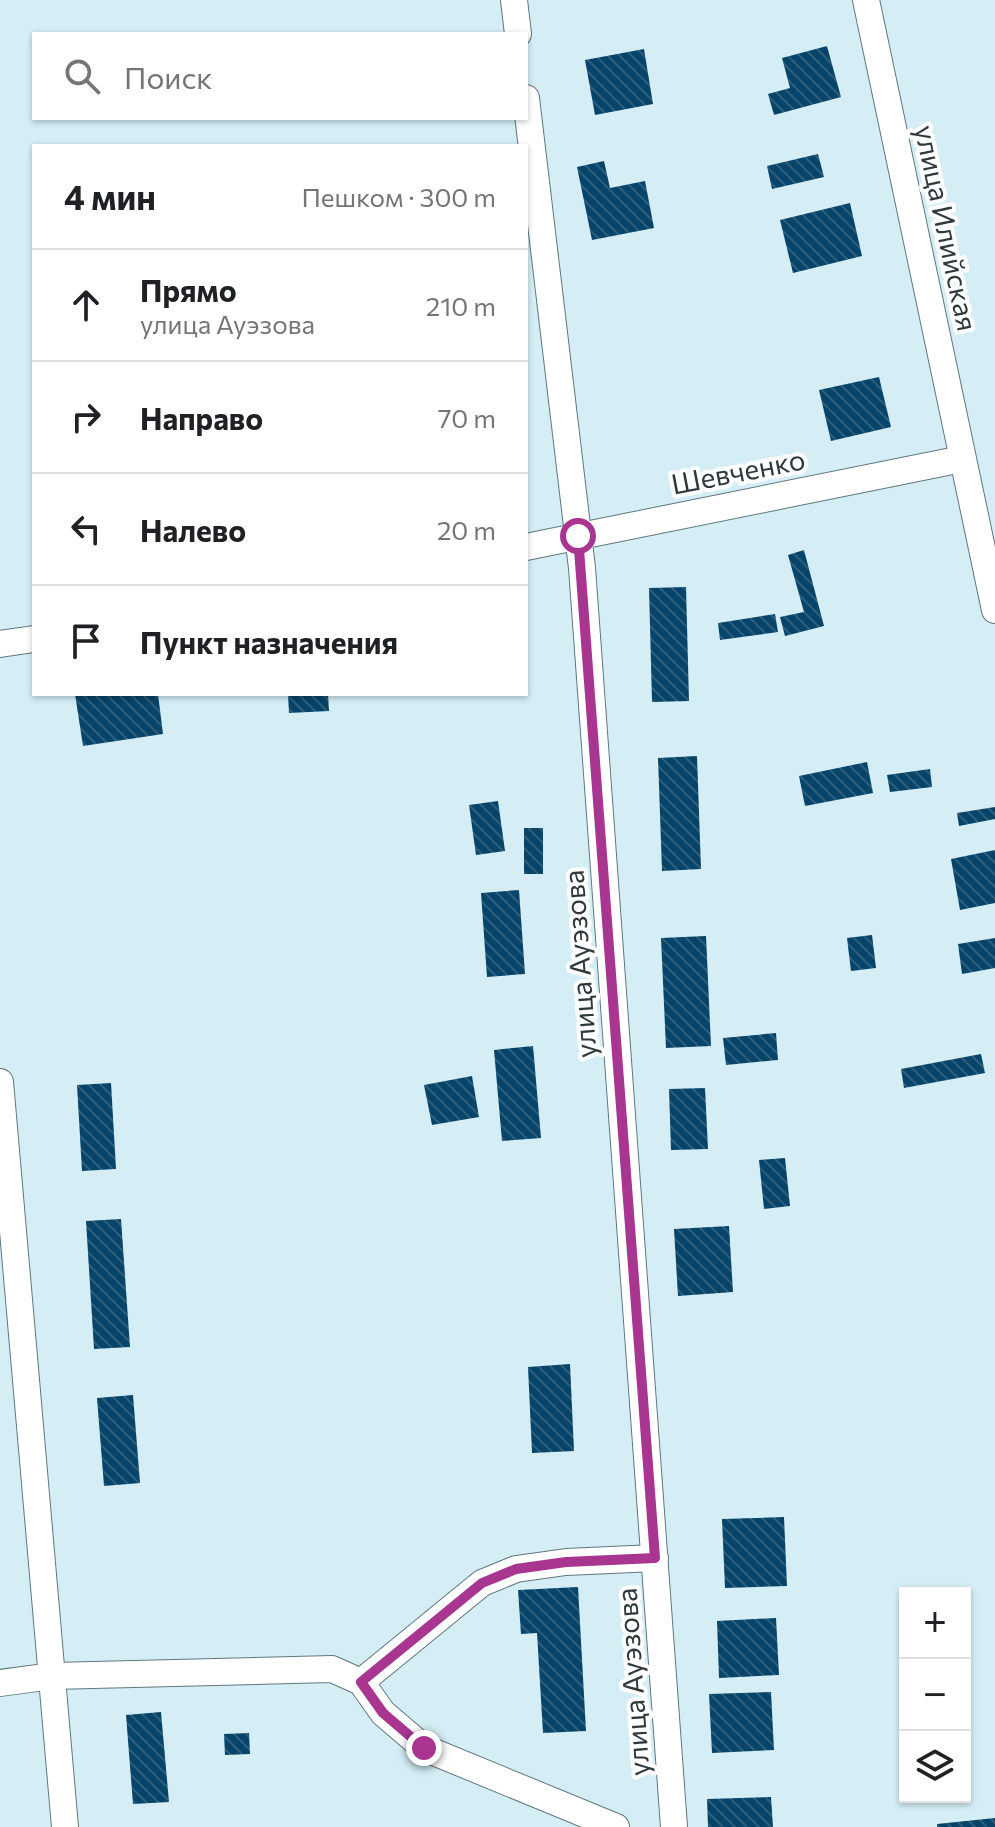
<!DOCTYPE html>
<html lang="ru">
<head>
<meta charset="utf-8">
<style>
	body { margin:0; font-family:Commissioner,sans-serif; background:#f2f2f2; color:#202124 }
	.controls { position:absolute; right:24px; bottom:24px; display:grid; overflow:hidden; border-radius:0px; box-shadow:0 2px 6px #0004 }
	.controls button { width:72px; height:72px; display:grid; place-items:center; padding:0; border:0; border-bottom:2px solid #e0e0e0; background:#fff; color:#202124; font:40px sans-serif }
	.stop { position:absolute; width:24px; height:24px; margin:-18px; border:6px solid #a83691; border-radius:50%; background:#fff }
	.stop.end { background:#a83691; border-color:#fff; box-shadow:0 2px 8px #0008 }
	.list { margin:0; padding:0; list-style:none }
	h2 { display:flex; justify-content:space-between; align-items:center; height:104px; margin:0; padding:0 32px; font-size:34px }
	h2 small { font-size:26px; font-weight:400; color:#757577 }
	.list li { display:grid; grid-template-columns:52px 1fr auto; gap:24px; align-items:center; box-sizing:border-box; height:112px; padding:0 32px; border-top:2px solid #e0e0e0 }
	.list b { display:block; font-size:30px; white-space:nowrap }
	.list p { margin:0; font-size:26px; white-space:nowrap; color:#757577 }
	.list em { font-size:26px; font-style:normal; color:#757577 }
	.icon { flex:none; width:44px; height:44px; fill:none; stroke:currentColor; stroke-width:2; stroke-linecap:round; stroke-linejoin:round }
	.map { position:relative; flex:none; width:995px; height:1827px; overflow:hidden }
	.search { position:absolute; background:#fff; box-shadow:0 2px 6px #0004; left:32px; top:32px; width:496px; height:88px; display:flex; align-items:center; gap:20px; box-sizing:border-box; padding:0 28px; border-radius:0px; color:#757577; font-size:30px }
	.panel { position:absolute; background:#fff; box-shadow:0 2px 6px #0004; left:32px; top:144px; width:496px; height:552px; border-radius:0px }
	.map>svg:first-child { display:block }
	.building { fill:url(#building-back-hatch) }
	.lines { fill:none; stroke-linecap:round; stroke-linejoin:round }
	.street-casing { stroke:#60777f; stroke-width:28 }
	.street { stroke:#fff; stroke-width:26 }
	.route { stroke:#a83691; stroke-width:10 }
	.labels { text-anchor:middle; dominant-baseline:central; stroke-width:8; stroke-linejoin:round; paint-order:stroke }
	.street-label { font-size:28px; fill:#2f393c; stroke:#fff }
</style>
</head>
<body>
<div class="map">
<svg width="995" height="1827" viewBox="0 0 995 1827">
	<defs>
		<pattern id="building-back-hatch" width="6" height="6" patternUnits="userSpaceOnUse" patternTransform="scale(2)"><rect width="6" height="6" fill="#074469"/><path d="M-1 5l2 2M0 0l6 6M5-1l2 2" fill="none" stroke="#2c5e7b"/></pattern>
	</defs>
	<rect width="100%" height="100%" fill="#d5eef6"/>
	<!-- building -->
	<g class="building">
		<polygon points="827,46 841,97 774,115 768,94 790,88 782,58"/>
		<polygon points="644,49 653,104 595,115 585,60"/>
		<polygon points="818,154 824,177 772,189 767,166"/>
		<polygon points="604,161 610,188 645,181 654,228 592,240 577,167"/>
		<polygon points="850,203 862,256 793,273 780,220"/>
		<polygon points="879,377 891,427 831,441 819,390"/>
		<polygon points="804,550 824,626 785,636 780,617 804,612 788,555"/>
		<polygon points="686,587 689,701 652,702 649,588"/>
		<polygon points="775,614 778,632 720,640 718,623"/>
		<polygon points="75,694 158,694 163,734 83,746"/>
		<polygon points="288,694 328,694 329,711 289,713"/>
		<polygon points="697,756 701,869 662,871 658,758"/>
		<polygon points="867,762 873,793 805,806 799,776"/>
		<polygon points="930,769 932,787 890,792 887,775"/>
		<polygon points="498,801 505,851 476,855 469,805"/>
		<polygon points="995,807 995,819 959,826 957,813"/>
		<rect x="524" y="828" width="19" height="46"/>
		<polygon points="995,850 995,903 960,910 951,859"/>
		<polygon points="519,890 525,974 487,977 481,893"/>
		<polygon points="872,935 876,968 851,971 847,938"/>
		<polygon points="706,936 711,1046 666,1048 661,938"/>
		<polygon points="995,938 995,968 962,974 958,944"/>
		<polygon points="776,1033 778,1060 726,1065 723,1038"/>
		<polygon points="533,1046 541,1138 502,1141 494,1050"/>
		<polygon points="981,1054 985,1073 904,1088 901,1069"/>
		<polygon points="472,1076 479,1117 432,1125 424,1085"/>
		<polygon points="111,1083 116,1169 82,1171 77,1085"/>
		<polygon points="705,1088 708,1149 671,1150 669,1089"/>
		<polygon points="785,1158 790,1206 764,1209 759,1160"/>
		<polygon points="121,1219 130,1347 94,1349 86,1221"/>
		<polygon points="729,1226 733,1292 678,1296 674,1229"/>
		<polygon points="570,1364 574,1451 532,1453 528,1367"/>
		<polygon points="133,1395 140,1483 104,1486 97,1398"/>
		<polygon points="784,1517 787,1586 725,1588 722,1519"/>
		<polygon points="578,1587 586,1731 543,1733 537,1633 521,1634 518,1590"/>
		<polygon points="776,1618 779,1675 719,1678 717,1621"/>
		<polygon points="771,1692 774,1750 712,1753 709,1694"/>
		<polygon points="161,1712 169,1802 133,1804 126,1715"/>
		<polygon points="249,1733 250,1754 225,1755 224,1734"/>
		<polygon points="771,1797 773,1827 708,1827 707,1799"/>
		<polygon points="995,1818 995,1827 937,1827 937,1824"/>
	</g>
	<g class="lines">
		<!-- street casing -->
		<g class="street-casing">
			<g id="street">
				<polyline points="514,0 518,34"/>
				<polyline points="866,0 995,610"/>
				<polyline points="526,98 582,568 674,1827"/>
				<polyline points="526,547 962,459"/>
				<polyline points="0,644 34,639"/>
				<polyline points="0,1082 65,1827"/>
				<polyline points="361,1682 482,1583 516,1569 566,1562 655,1558"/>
				<polyline points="0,1683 52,1676 332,1669 361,1682 383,1713 424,1748 616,1827"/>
			</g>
		</g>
		<!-- street -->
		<use href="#street" class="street"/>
	</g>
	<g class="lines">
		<!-- route -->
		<polyline class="route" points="424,1748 383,1713 361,1682 482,1583 516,1569 566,1562 655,1558 578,536"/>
	</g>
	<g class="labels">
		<!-- street labels -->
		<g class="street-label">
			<text transform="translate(947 228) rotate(78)">улица Илийская</text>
			<text transform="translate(738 471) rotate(-11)">Шевченко</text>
			<text transform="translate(579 964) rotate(-94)">улица Ауэзова</text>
			<text transform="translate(632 1682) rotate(-94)">улица Ауэзова</text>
		</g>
	</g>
</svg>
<div class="controls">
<button>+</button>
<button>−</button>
<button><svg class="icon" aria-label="layers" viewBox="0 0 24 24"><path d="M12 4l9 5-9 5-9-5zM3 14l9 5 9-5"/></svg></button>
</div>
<div class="stop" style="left:578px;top:536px"></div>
<div class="stop end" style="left:424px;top:1748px"></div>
<div class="search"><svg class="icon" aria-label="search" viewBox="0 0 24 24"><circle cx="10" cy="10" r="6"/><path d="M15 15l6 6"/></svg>Поиск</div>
<section class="panel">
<h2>4 мин<small>Пешком · 300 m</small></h2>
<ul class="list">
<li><svg class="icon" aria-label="ahead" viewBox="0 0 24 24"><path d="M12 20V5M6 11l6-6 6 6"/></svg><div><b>Прямо</b><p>улица Ауэзова</p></div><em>210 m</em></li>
<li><svg class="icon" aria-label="right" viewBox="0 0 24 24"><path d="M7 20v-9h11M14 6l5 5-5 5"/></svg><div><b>Направо</b></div><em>70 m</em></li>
<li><svg class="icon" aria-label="left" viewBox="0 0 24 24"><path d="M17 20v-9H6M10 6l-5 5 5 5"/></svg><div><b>Налево</b></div><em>20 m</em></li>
<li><svg class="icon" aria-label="arrive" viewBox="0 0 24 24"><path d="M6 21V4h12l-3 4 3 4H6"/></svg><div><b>Пункт назначения</b></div></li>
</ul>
</section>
</div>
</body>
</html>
